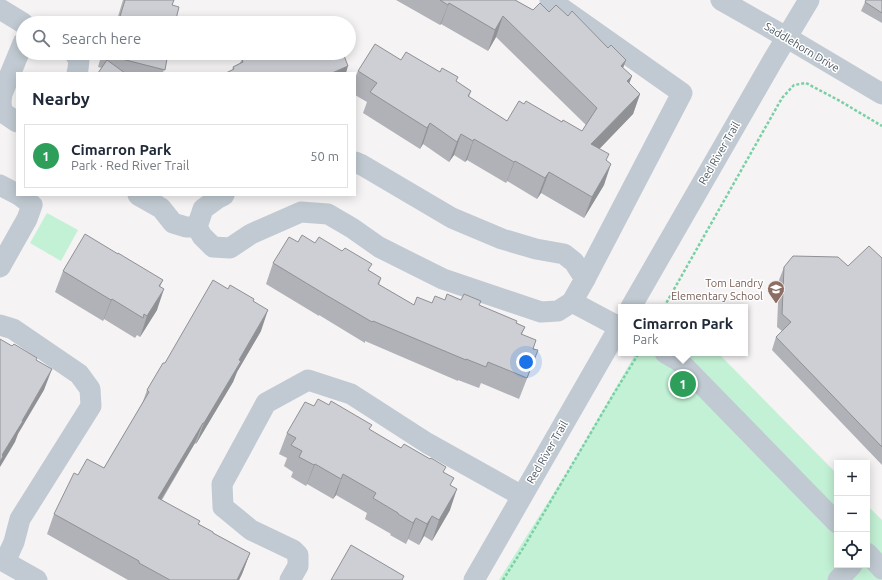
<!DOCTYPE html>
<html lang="en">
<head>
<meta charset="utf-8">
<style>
	body { margin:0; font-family:Ubuntu,sans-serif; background:#f2f2f3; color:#1f2937 }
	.controls { position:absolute; right:12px; bottom:12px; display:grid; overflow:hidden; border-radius:0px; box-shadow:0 2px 10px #0003 }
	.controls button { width:36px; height:36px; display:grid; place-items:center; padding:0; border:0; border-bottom:1px solid #e0e1e3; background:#fff; color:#1f2937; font:20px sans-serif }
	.you { position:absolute; left:526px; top:362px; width:14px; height:14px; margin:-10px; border:3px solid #fff; border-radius:50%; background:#1a73e8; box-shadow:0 0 0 6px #1a73e833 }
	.badge { display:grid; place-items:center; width:26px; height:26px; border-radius:50%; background:#b45309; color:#fff; font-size:13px; font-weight:700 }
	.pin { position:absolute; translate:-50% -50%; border:2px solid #fff; box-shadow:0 1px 4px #0006 }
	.popup { position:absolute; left:618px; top:304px; width:130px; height:52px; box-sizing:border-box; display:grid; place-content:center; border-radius:0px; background:#fff; filter:drop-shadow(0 1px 3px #0005); font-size:13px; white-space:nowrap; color:#747a83 }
	.popup b { font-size:15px; color:#1f2937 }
	.popup::after { content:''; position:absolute; left:50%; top:100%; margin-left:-8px; border:8px solid transparent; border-top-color:#fff }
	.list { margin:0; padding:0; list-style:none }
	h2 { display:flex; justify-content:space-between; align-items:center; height:52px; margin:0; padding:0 16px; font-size:17px }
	h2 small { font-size:13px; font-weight:400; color:#747a83 }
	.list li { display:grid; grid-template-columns:26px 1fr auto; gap:12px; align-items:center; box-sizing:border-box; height:64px; margin:0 8px 8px; padding:0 8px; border:1px solid #e0e1e3; border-radius:0px }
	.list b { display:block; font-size:15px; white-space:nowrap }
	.list p { margin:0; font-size:13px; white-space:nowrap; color:#747a83 }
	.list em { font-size:13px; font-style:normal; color:#747a83 }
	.icon { flex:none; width:22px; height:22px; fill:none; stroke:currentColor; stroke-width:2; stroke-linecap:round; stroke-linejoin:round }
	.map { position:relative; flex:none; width:882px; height:580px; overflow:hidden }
	.search { position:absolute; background:#fff; box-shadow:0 2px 10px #0003; left:16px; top:16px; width:340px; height:44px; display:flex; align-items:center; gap:10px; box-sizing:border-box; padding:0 14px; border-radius:22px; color:#747a83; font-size:15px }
	.panel { position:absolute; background:#fff; box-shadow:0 2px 10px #0003; left:16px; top:72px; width:340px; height:124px; border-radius:0px }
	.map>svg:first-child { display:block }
	.green { fill:#c3f1d5 }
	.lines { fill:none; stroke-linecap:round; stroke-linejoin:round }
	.path { stroke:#7ad0a6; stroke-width:2.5; stroke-dasharray:3 2; stroke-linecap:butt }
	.minor { stroke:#c1cad2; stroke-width:21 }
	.wall { fill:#b0b2b7 }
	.shaded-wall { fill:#909195 }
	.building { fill:#cdcfd5; stroke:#909195 }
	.labels { text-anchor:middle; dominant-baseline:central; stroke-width:3; stroke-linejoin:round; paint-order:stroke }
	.street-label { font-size:11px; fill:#4a5661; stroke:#fff }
	.education-label { font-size:11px; fill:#785e54; stroke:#fff; text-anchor:end }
</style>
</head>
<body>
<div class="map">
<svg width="882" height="580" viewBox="0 0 882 580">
	<rect width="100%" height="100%" fill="#f5f3f3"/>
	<!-- green -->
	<g class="green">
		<polygon points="47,213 78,230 61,261 30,243"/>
		<polygon points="636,353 718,353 837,474 837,565 867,565 867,505 882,520 882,580 499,580 570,467"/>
	</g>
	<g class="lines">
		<!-- path -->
		<g class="path">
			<polyline points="664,307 782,98 794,85 806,83 840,101 882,126"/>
			<polyline points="503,580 525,545 613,395 639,353"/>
		</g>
		<!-- minor -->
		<g class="minor">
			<polyline points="550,0 682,93 585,279"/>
			<polyline points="721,0 786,37 882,94"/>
			<polyline points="0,9 23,23"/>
			<polyline points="74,53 79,60 78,69 77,73"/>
			<polyline points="17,122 2,112 1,102 2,94 23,43"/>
			<polyline points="0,185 17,194"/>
			<polyline points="138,195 161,208 173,223 186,227 197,227"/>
			<polyline points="224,195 218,198 203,209 197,227 202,236 213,247 230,248 251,234 301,212 328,214 352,228 379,247 443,279 541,312 558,311 572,302 585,279 574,262 564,254 536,249 502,239 452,218 362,165 355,162"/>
			<polyline points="0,267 27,219 32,205 19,195"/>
			<polyline points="572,302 621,328"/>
			<polyline points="631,307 773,60 809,0"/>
			<polyline points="0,325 13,329 79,374 90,389 91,406 20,519 14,542 5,562 37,580"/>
			<polyline points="665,353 679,361 837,523"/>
			<polyline points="867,553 882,569"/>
			<polyline points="290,580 298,566 298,555 293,550 251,530 223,507 222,484 266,403 308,380 351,394 427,443 522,496"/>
			<polyline points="474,580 621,324"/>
			<polyline points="838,580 852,565"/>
		</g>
	</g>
	<!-- wall -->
	<g class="wall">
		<polygon points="123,0 174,0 172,5 175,23 116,23"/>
		<polygon points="396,0 515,0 533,10 549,12 568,16 608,48 626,60 623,68 632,76 629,83 640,94 633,114 599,149 607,161 604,185 584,218 541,193 537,199 507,181 506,183 467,160 465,162 454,155 449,162 423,144 420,149 363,113 367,102 355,95 355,78 358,71 401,60 456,82 471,91 469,97 507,121 524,104 582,131 586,125 496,37 488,51 441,24 440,25"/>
		<polygon points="882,0 882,23 861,11 865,2"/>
		<polygon points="102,53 168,53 163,73 98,73 102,68 98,67"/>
		<polygon points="242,59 346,73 232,71 233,67 240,63"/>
		<polygon points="298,242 315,243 370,271 381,278 379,285 414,305 432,303 445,300 461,300 479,305 525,327 522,334 533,349 530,371 519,399 481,383 479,388 458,380 458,381 365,341 365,343 319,315 319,316 266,284 273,263"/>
		<polygon points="882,258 882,465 772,350 776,337 782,331 777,327 779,280 784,267 848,266"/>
		<polygon points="63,271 163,280 160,287 157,310 140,337 137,335 135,338 104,319 103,321 55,292"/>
		<polygon points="228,289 253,301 261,331 237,372 233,382 196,444 195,443 162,500 213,533 250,553 242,574 239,580 128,580 47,534 54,514 78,475 104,468 142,404 147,390 165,363"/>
		<polygon points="314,406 370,430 444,472 451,486 450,510 432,541 424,536 419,545 408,539 406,544 390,535 391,534 365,519 367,513 336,495 333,499 307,484 306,486 291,477 293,472 284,466 287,458 279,454 287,433"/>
	</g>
	<!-- shaded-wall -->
	<g class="shaded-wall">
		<polygon points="449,3 441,24 440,25 448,5"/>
		<polygon points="503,16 496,37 488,51 495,30"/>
		<polygon points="626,60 618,81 621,66"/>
		<polygon points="348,66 346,73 332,73"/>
		<polygon points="632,76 624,97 627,81"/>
		<polygon points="640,94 633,114 584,165 591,144"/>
		<polygon points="430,123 423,144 420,149 427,128"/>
		<polygon points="461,134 454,155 449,162 457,142"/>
		<polygon points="474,139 467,160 465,162 473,141"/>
		<polygon points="515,161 507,181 506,183 514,162"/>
		<polygon points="611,164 604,185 584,218 592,197"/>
		<polygon points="549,172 541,193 537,199 545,178"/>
		<polygon points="164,289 157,310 140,337 147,316"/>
		<polygon points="112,299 104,319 103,321 111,300"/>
		<polygon points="268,310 261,331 237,372 233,382 196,444 204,423 239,360"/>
		<polygon points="52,369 44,390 18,434 15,442 0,467 0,462 2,455 22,421"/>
		<polygon points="203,423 195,443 150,518 158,498"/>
		<polygon points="315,464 307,484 306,486 314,465"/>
		<polygon points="343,474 336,495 333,499"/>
		<polygon points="457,489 450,510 432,541 439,520"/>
		<polygon points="432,516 424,536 419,545 427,524"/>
		<polygon points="416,518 408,539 406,544 413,523"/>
		<polygon points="250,553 242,574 239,580 237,580"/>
	</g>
	<!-- building -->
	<g class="building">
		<polygon points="125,0 174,0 172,5 179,7 175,23 118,23"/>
		<polygon points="440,0 515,0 533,10 540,3 549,12 556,5 568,16 572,11 608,48 611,45 626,60 621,66 632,76 627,81 640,94 591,144 609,154 606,160 611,164 592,197 549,172 545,178 515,161 514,162 474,139 473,141 461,134 457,142 430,123 427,128 370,92 377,83 358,71 375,44 401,60 406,52 440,72 442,68 458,77 456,81 471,91 468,96 507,121 519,101 524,104 526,101 562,122 563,120 582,131 597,108 503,16 495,30 449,3 448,5"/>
		<polygon points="866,0 882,0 882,13 865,2"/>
		<polygon points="112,53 168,53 165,70 110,56"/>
		<polygon points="253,53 343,53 348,66 332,73 226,73 234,69 233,67 243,62 242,59"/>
		<polygon points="107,60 125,73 98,73"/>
		<polygon points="85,234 118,254 118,253 163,280 159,286 164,289 147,316 144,314 143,318 112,299 111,300 63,271"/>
		<polygon points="302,235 315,243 319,237 342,251 345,248 372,264 368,270 381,278 378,284 414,305 417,297 432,303 435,296 445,300 447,294 461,300 464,294 481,301 479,305 517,321 516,323 525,327 521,334 536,340 533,349 538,350 527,378 488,362 486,367 466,359 466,360 373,321 372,322 326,295 273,263 289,237 298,242"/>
		<polygon points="869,246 882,258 882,447 776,337 791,322 782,314 784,267 793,256 838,257 848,266"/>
		<polygon points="213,280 228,289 230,285 254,299 253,301 268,310 239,360 241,361 204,423 203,423 158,498 200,521 198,524 213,532 213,533 250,553 237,580 170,580 139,563 139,561 54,514 74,473 78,475 87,459 104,468 149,392 147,390 163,363 165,363"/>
		<polygon points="0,339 12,346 14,344 37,358 36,360 52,369 22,421 23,421 2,455 3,456 0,462"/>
		<polygon points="318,399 329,405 331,401 372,425 369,429 401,448 404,444 430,459 431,458 446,467 443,472 454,478 450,485 457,489 439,520 432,516 427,524 416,518 413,523 398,514 398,513 373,498 376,493 343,474 341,479 315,464 314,465 299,457 302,451 291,445 296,438 287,433 305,402 314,406"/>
		<polygon points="351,545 404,576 402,580 331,580"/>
	</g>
	<!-- icons -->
	<defs>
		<g id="school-pin" transform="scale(0.9)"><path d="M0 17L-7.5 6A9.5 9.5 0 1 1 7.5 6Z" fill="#8d6e63" stroke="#fff"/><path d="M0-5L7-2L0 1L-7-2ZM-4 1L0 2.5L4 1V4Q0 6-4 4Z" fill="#fff"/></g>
	</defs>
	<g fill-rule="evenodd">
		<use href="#school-pin" x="776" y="289"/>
	</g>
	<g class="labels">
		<!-- street labels -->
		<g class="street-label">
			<text transform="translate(802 47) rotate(31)">Saddlehorn Drive</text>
			<text transform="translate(719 153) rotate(-60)">Red River Trail</text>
			<text transform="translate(547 452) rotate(-60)">Red River Trail</text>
		</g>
		<!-- education labels -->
		<g class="education-label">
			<text x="763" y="283">Tom Landry<tspan x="763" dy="13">Elementary School</tspan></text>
		</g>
	</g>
</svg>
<div class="controls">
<button>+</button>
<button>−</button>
<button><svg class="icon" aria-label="locate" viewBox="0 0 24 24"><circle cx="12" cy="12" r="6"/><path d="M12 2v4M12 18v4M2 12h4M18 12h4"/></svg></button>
</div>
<div class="you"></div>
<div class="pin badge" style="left:683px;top:384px;background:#2e9e5b">1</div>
<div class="popup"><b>Cimarron Park</b>Park</div>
<div class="search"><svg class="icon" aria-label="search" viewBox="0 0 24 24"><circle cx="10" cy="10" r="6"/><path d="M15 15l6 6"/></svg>Search here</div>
<section class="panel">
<h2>Nearby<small></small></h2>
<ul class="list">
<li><span class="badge" style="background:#2e9e5b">1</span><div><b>Cimarron Park</b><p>Park · Red River Trail</p></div><em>50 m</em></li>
</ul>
</section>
</div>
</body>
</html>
